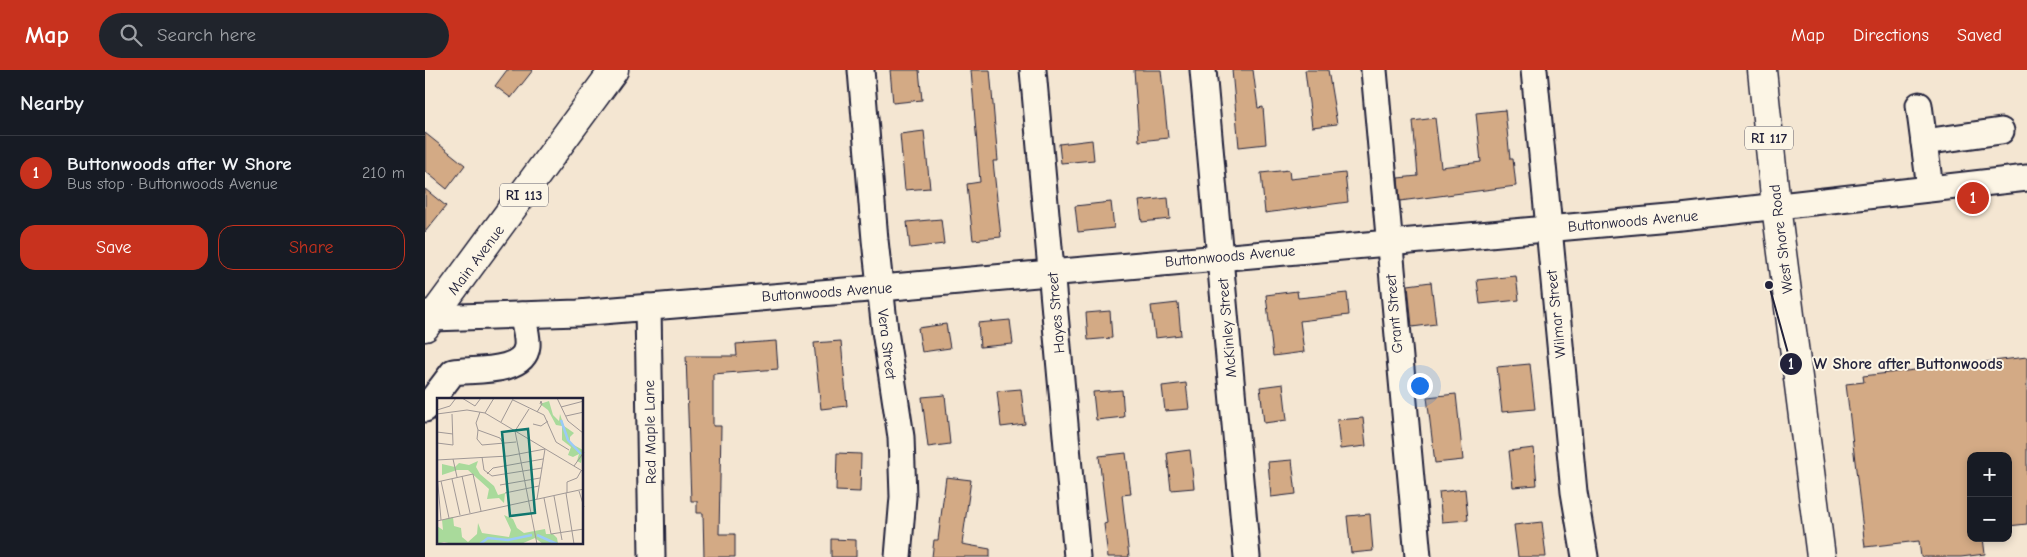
<!DOCTYPE html>
<html lang="en">
<head>
<meta charset="utf-8">
<style>
	body { margin:0; font-family:"Comic Neue",sans-serif; background:#20242c; color:#f1f3f6 }
	.controls { position:absolute; right:15px; bottom:15px; display:grid; overflow:hidden; border-radius:10px; box-shadow:0 2px 8px #0003 }
	.controls button { width:45px; height:45px; display:grid; place-items:center; padding:0; border:0; border-bottom:1px solid #363941; background:#171b24; color:#f1f3f6; font:25px sans-serif }
	.you { position:absolute; left:994px; top:315px; width:18px; height:18px; margin:-12px; border:4px solid #fff; border-radius:50%; background:#1a73e8; box-shadow:0 0 0 8px #1a73e833 }
	.badge { display:grid; place-items:center; width:32px; height:32px; border-radius:50%; background:#c8321e; color:#fff; font-size:16px; font-weight:700 }
	.pin { position:absolute; translate:-50% -50%; border:2px solid #fff; box-shadow:0 1px 5px #0006 }
	.list { margin:0; padding:0; list-style:none }
	h2 { display:flex; justify-content:space-between; align-items:center; height:65px; margin:0; padding:0 20px; font-size:21px }
	h2 small { font-size:16px; font-weight:400; color:#9ea1a6 }
	.list li { display:grid; grid-template-columns:32px 1fr auto; gap:15px; align-items:center; box-sizing:border-box; height:75px; padding:0 20px; border-top:1px solid #363941 }
	.list b { display:block; font-size:19px; white-space:nowrap }
	.list p { margin:0; font-size:16px; white-space:nowrap; color:#9ea1a6 }
	.list em { font-size:16px; font-style:normal; color:#9ea1a6 }
	.actions { display:flex; gap:10px; padding:15px 20px }
	.actions a { flex:1; padding:11px 0; border:1px solid #c8321e; border-radius:15px; text-align:center; font-size:18px; color:#c8321e }
	.actions .main { background:#c8321e; color:#fff }
	.icon { flex:none; width:28px; height:28px; fill:none; stroke:currentColor; stroke-width:2; stroke-linecap:round; stroke-linejoin:round }
	.map { position:relative; flex:none; width:1602px; height:487px; overflow:hidden }
	header { display:flex; align-items:center; gap:30px; box-sizing:border-box; height:70px; padding:0 25px; background:#c8321e; color:#fff }
	header strong { font-size:24px }
	nav { display:flex; gap:28px; margin-inline-start:auto; font-size:18px }
	.search { width:350px; height:45px; background:#20242c; display:flex; align-items:center; gap:12px; box-sizing:border-box; padding:0 18px; border-radius:28px; color:#9ea1a6; font-size:19px }
	main { display:flex }
	aside { flex:1; background:#171b24 }
	.map>svg:first-child { display:block }
	.building { fill:#d3aa85; stroke:#22223b }
	.lines { fill:none; stroke-linecap:round; stroke-linejoin:round }
	.minor-casing { stroke:#22223b; stroke-width:29 }
	.major-casing { stroke:#22223b; stroke-width:31 }
	.minor { stroke:#fcf5e5; stroke-width:25 }
	.major { stroke:#fcf5e5; stroke-width:28 }
	.labels { text-anchor:middle; dominant-baseline:central; stroke-width:4; stroke-linejoin:round; paint-order:stroke }
	.shield { fill:#fcf5e5; stroke:#63616e; stroke-width:1 }
	.shield-label { font-size:14px; font-weight:bold; fill:#22223b }
	.street-label { font-size:15px; fill:#22223b; stroke:#fcf5e5 }
	.inset-river { fill:none; stroke:#9bcaf7; stroke-width:2.5 }
	.inset-road { fill:none; stroke:#a09896; stroke-width:1 }
	.view { fill:#0f766e; fill-opacity:0.15; stroke:#0f766e; stroke-width:2.5 }
	.inset-edge { fill:none; stroke:#22223b; stroke-width:2.5 }
	.leader { fill:none; stroke:#22223b; stroke-width:2 }
	.callout-dot { fill:#22223b; stroke:#fcf5e5; stroke-width:2 }
	.mark-label { font-size:15px; text-anchor:middle; font-weight:bold; fill:#fff }
	.callout-label { font-size:16px; text-anchor:middle; font-weight:bold; fill:#22223b; stroke:#fcf5e5; stroke-width:4; stroke-linejoin:round; paint-order:stroke }
</style>
</head>
<body>
<header>
<strong>Map</strong>
<div class="search"><svg class="icon" aria-label="search" viewBox="0 0 24 24"><circle cx="10" cy="10" r="6"/><path d="M15 15l6 6"/></svg>Search here</div>
<nav><a>Map</a><a>Directions</a><a>Saved</a></nav>
</header>
<main>
<aside>
<h2>Nearby<small></small></h2>
<ul class="list">
<li><span class="badge">1</span><div><b>Buttonwoods after W Shore</b><p>Bus stop · Buttonwoods Avenue</p></div><em>210 m</em></li>
</ul>
<div class="actions"><a class="main">Save</a><a>Share</a></div>
</aside>
<div class="map">
<svg width="1602" height="487" viewBox="0 0 1602 487">
	<rect width="100%" height="100%" fill="#f4e6d2"/>
	<filter id="ink" filterUnits="userSpaceOnUse"><feTurbulence type="fractalNoise" baseFrequency=".02" numOctaves="2"/><feDisplacementMap in="SourceGraphic" scale="10" xChannelSelector="R" yChannelSelector="G"/><feConvolveMatrix kernelMatrix="1 2 1 2 8 2 1 2 1" color-interpolation-filters="sRGB"/></filter>
	<g filter="url(#ink)">
		<!-- building -->
		<g class="building">
			<polygon points="82,0 108,0 86,28 70,16"/>
			<polygon points="465,0 494,0 497,30 468,33"/>
			<polygon points="546,0 565,0 573,91 568,91 576,167 548,170 542,114 555,112"/>
			<polygon points="709,0 736,0 743,68 714,71"/>
			<polygon points="807,0 828,0 833,38 838,37 841,74 814,77"/>
			<polygon points="880,0 903,0 912,54 887,57"/>
			<polygon points="1080,40 1085,89 1088,89 1091,116 975,131 973,108 993,106 988,51 1010,48 1016,97 1056,92 1051,43"/>
			<polygon points="499,61 505,118 480,120 475,64"/>
			<polygon points="0,63 40,95 22,119 0,101"/>
			<polygon points="667,70 669,90 636,93 634,74"/>
			<polygon points="864,100 865,109 920,103 923,132 840,143 836,103"/>
			<polygon points="0,119 21,136 0,162"/>
			<polygon points="743,128 745,149 717,152 714,131"/>
			<polygon points="686,132 689,158 653,162 650,136"/>
			<polygon points="516,149 519,174 485,178 482,152"/>
			<polygon points="1091,206 1094,230 1055,234 1052,210"/>
			<polygon points="1006,212 1011,254 987,257 983,215"/>
			<polygon points="872,221 873,228 922,223 924,245 875,251 879,282 848,286 841,225"/>
			<polygon points="753,233 756,265 730,268 726,236"/>
			<polygon points="685,241 687,268 663,270 661,243"/>
			<polygon points="585,250 588,274 555,277 553,253"/>
			<polygon points="521,254 525,278 497,282 493,258"/>
			<polygon points="351,271 353,299 288,304 288,356 296,356 294,464 310,464 310,487 279,487 278,443 272,443 272,431 266,431 261,286 312,286 311,274"/>
			<polygon points="416,271 422,336 396,339 389,273"/>
			<polygon points="1602,287 1602,454 1583,456 1583,386 1546,386 1546,468 1558,468 1560,484 1536,487 1496,487 1494,471 1440,477 1421,314 1439,312 1438,306"/>
			<polygon points="1105,294 1110,339 1077,342 1072,297"/>
			<polygon points="761,313 764,339 740,341 737,316"/>
			<polygon points="858,314 862,350 839,353 835,317"/>
			<polygon points="596,319 600,354 576,357 572,321"/>
			<polygon points="697,320 699,347 671,350 668,322"/>
			<polygon points="1031,324 1038,390 1010,393 1002,327"/>
			<polygon points="520,325 525,374 503,377 497,327"/>
			<polygon points="938,348 941,376 915,379 912,350"/>
			<polygon points="1109,378 1112,415 1088,417 1084,381"/>
			<polygon points="765,380 769,418 746,420 742,383"/>
			<polygon points="412,383 436,384 435,422 411,421"/>
			<polygon points="701,383 706,424 697,425 704,487 683,487 679,454 682,453 674,386"/>
			<polygon points="867,390 871,424 846,427 843,392"/>
			<polygon points="521,407 546,410 537,474 565,479 565,487 507,487 509,470 513,470"/>
			<polygon points="1040,419 1043,450 1017,452 1014,422"/>
			<polygon points="945,444 948,481 926,483 922,446"/>
			<polygon points="1117,452 1121,487 1093,487 1089,455"/>
			<polygon points="406,469 431,470 431,487 406,487"/>
		</g>
		<g class="lines">
			<!-- minor casing -->
			<g class="minor-casing">
				<g id="minor">
					<polyline points="436,0 450,170 460,261 476,367 478,427 473,487"/>
					<polyline points="608,0 652,487"/>
					<polyline points="778,0 822,487"/>
					<polyline points="949,0 993,487"/>
					<polyline points="1109,0 1149,422 1160,487"/>
					<polyline points="1494,35 1505,118"/>
					<polyline points="1499,72 1576,61"/>
					<polyline points="223,237 227,487"/>
					<polyline points="0,243 7,248 153,243 456,218 1256,147 1602,108"/>
					<path d="M0 339 28 302C48 299 99 304 102 276 103 266 99 254 97 245"/>
				</g>
			</g>
			<!-- major casing -->
			<g class="major-casing">
				<g id="major">
					<polyline points="1337,0 1351,136 1396,487"/>
					<polyline points="0,257 189,0"/>
				</g>
			</g>
			<!-- minor -->
			<use href="#minor" class="minor"/>
			<!-- major -->
			<use href="#major" class="major"/>
		</g>
	</g>
	<g class="labels">
		<!-- shield labels -->
		<g class="shield">
			<rect x="1320" y="56.5" width="48" height="23" rx="4"/>
			<rect x="75" y="113.5" width="48" height="23" rx="4"/>
		</g>
		<g class="shield-label">
			<text x="1344" y="68">RI 117</text>
			<text x="99" y="125">RI 113</text>
		</g>
		<!-- street labels -->
		<g class="street-label">
			<text transform="translate(1208 151) rotate(-5)">Buttonwoods Avenue</text>
			<text transform="translate(1356 169) rotate(-97)">West Shore Road</text>
			<text transform="translate(805 186) rotate(-5)">Buttonwoods Avenue</text>
			<text transform="translate(51 190) rotate(-53)">Main Avenue</text>
			<text transform="translate(402 222) rotate(-4)">Buttonwoods Avenue</text>
			<text transform="translate(631 243) rotate(-95)">Hayes Street</text>
			<text transform="translate(969 244) rotate(-95)">Grant Street</text>
			<text transform="translate(1131 244) rotate(-96)">Wilmar Street</text>
			<text transform="translate(802 258) rotate(-95)">McKinley Street</text>
			<text transform="translate(462 274) rotate(83)">Vera Street</text>
			<text transform="translate(225 362) rotate(-91)">Red Maple Lane</text>
		</g>
	</g>
	<!-- overview -->
	<g transform="translate(12 328)">
		<rect width="146" height="146" fill="#f4e6d2"/>
		<path d="M112 3 116 17 122 23 123 16 127 28 137 35 133 39V45L146 52 144 65 140 63 142 56 136 59 131 57 134 49 125 42V28L119 27 111 12 103 6ZM41 63 39 69 43 76 57 88 61 97 68 95 67 105 62 100 50 101 52 91 31 72H20L5 77V66L18 69 22 65 32 67ZM67 117 76 121 80 130 87 135 108 131 109 136H116L120 140 121 146H106L98 140 84 146H16L7 144 0 146V128L6 132 5 122 16 119 17 128 24 130 25 139 31 144 40 136 41 125 45 135 72 139 74 132Z" fill="#a9da9b"/>
		<path class="inset-river" d="M124 22 131 42 144 56M100 137 120 146M43 146 51 140 71 142 95 137"/>
		<path class="inset-road" d="M25 0 38 8 44 0M120 0 131 23 146 35M76 2 107 17 119 44 132 52M124 9 147 3M92 11 78 33 100 146M0 12 13 8 19 0M43 14 39 25 41 32 63 40 66 45M100 14 105 6 104 3 103 6M48 15 57 0M0 16 30 12 48 15 147 74M129 18 147 14M64 24 76 1M96 26 104 28 111 23M41 32 40 41 45 47 79 44M0 34 16 36M0 45 16 47 15 16M45 59 47 72 55 78 105 70M16 61 20 79M0 62 71 58 108 51 100 101M137 68 147 54M0 75 4 122M50 76 56 70 106 61M25 78 33 115M15 81 23 117M4 83 12 120M0 84 36 76 44 113M63 87 103 80M142 93 147 109M68 95 102 88M129 95 137 146M130 95V84L140 80 144 73M117 98 125 142M107 100 114 136 147 131M0 123 147 91"/>
		<path class="view" d="M91 31 98 115 73 118 65 34Z"/>
		<rect width="146" height="146" class="inset-edge"/>
	</g>
	<!-- callouts -->
	<path class="leader" d="M1344 215L1366 294"/>
	<g class="callout-dot">
		<circle cx="1344" cy="215" r="5"/>
		<circle cx="1366" cy="294" r="12"/>
	</g>
	<g class="mark-label">
		<text x="1366" y="299">1</text>
	</g>
	<g class="callout-label">
		<text x="1483" y="299">W Shore after Buttonwoods</text>
	</g>
</svg>
<div class="controls">
<button>+</button>
<button>−</button>
</div>
<div class="you"></div>
<div class="pin badge" style="left:1548px;top:128px">1</div>
</div>
</main>
</body>
</html>
